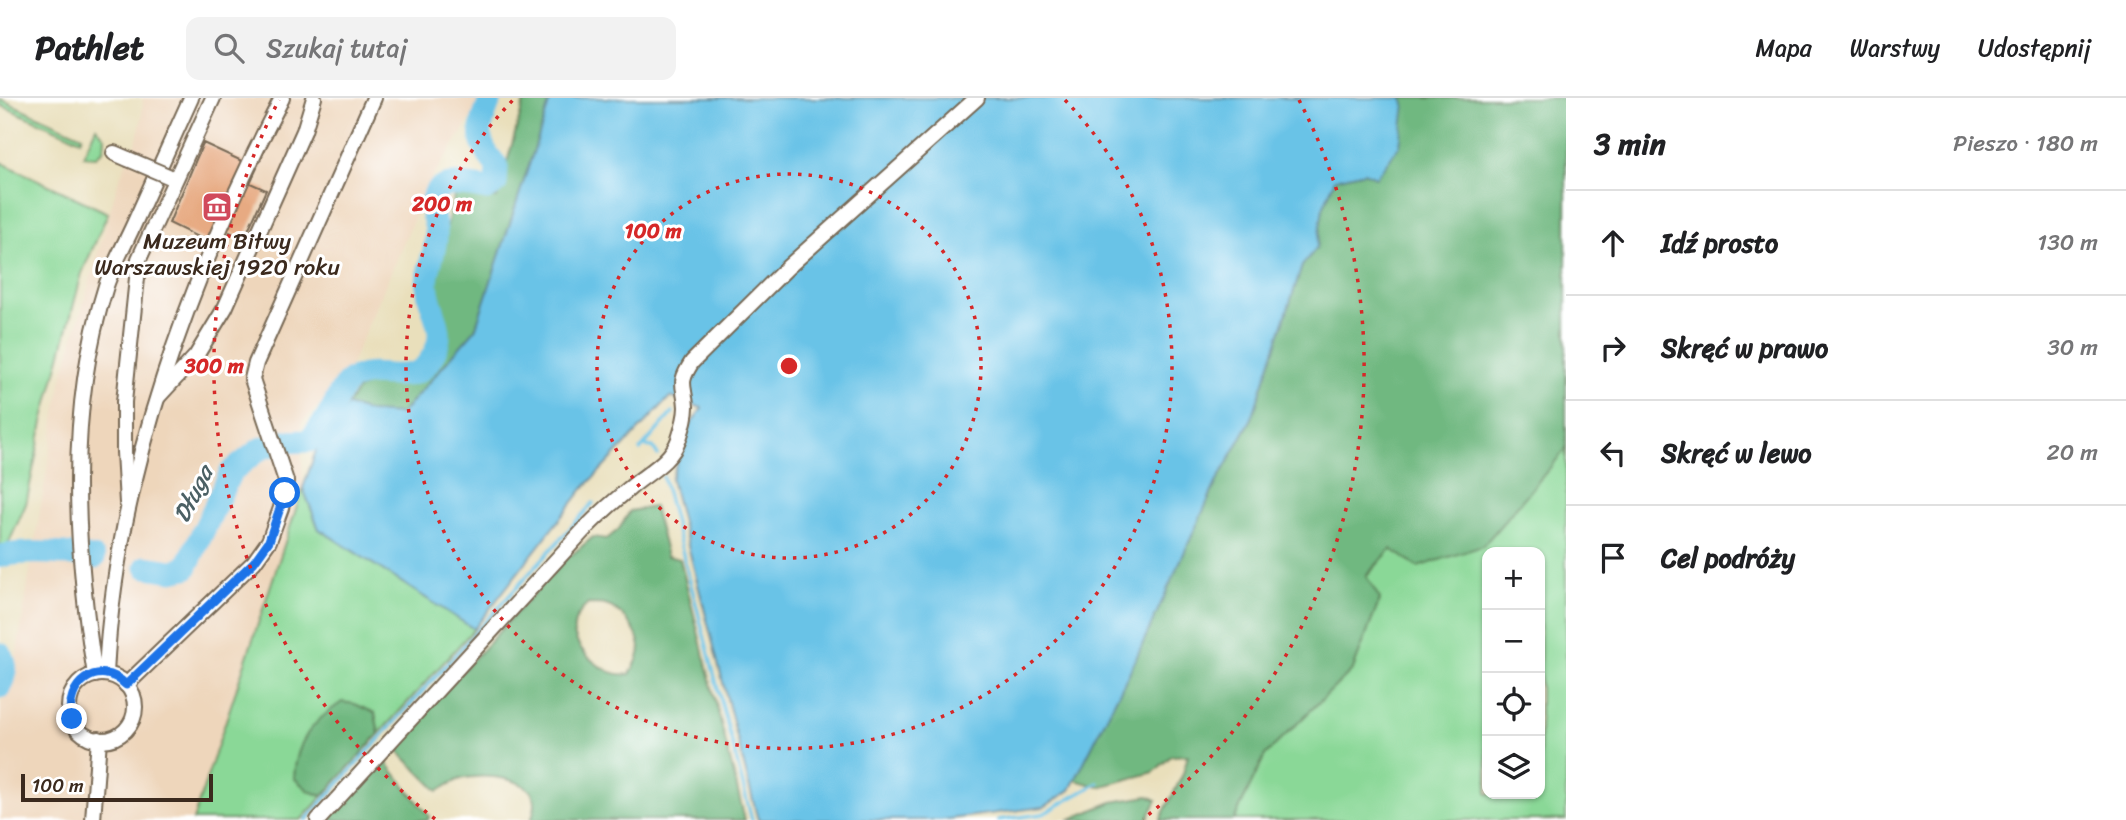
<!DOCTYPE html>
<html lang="pl">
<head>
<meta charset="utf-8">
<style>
	body { margin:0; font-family:Sriracha,sans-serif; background:#f2f2f2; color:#202124 }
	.controls { position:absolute; right:21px; bottom:21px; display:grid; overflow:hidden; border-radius:14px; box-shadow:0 2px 5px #0004 }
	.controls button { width:63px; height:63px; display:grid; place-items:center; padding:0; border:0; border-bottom:2px solid #e0e0e0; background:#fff; color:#202124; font:35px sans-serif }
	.scale { position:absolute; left:21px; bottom:18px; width:192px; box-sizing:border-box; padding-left:7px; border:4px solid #3b2a1e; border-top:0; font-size:19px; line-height:24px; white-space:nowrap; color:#3b2a1e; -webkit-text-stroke:5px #fff; paint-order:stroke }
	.stop { position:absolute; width:21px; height:21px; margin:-16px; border:5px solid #1a73e8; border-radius:50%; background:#fff }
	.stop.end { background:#1a73e8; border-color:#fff; box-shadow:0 2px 7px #0008 }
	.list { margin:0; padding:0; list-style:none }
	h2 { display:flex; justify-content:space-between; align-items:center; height:91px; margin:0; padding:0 28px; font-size:30px }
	h2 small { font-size:23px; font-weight:400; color:#757577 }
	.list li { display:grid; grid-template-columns:46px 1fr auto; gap:21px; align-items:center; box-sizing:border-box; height:105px; padding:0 28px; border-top:2px solid #e0e0e0 }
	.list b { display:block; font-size:26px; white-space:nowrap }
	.list em { font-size:23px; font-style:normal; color:#757577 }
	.icon { flex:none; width:38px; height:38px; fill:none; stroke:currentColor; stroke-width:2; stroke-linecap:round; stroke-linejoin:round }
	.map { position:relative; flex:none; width:1566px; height:722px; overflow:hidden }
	header { display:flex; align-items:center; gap:42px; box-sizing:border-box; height:98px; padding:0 35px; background:#fff; border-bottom:2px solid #e0e0e0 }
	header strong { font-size:33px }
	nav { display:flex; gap:38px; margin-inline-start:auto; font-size:24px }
	.search { width:490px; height:63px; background:#f2f2f2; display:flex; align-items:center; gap:18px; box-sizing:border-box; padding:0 24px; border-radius:14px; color:#757577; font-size:26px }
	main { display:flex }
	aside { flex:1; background:#fff }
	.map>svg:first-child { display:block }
	.built { fill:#eed6bb }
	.green { fill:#8ad897; stroke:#62815a; stroke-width:2; fill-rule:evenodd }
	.forest { fill:#6fb880; stroke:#55714f; stroke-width:2; fill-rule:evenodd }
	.water { fill:#69c3e7; stroke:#527682; stroke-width:2 }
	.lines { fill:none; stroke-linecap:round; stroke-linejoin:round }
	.stream { stroke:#69c3e7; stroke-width:3.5 }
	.river { stroke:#69c3e7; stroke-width:23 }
	.building { fill:#e7aa82 }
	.minor-casing { stroke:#786955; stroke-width:18 }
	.minor { stroke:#fff; stroke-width:14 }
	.minor-bridge-casing { stroke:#786955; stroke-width:18; stroke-linecap:butt }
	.minor-bridge { stroke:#fff; stroke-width:14 }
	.route { stroke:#1a73e8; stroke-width:9 }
	.ring { fill:none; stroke:#d62828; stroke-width:3.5; stroke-dasharray:3.5 7 }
	.labels { text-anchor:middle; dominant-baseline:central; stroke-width:6; stroke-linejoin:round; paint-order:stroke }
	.poi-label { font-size:23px; fill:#3b2a1e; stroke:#fff }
	.water-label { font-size:24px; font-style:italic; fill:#4b6064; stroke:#fff }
	.centre { fill:#d62828; stroke:#fff; stroke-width:3.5 }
	.ring-label { font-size:21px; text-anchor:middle; font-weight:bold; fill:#d62828; stroke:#fff; stroke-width:6; stroke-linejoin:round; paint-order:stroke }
</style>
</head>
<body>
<header>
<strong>Pathlet</strong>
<div class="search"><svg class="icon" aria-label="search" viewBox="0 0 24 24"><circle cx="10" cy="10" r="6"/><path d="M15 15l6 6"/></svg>Szukaj tutaj</div>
<nav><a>Mapa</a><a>Warstwy</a><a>Udostępnij</a></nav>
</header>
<main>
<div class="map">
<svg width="1566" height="722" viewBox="0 0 1566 722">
	<rect width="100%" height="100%" fill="#fff"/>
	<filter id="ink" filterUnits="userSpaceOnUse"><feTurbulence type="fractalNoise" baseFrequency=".0143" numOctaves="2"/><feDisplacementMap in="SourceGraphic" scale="14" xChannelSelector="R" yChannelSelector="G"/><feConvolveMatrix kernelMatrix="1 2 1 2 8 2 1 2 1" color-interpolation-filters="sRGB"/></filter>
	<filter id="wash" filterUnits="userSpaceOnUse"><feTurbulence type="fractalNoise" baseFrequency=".00686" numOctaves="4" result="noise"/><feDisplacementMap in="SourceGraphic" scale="28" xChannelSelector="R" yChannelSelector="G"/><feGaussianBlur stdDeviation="1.57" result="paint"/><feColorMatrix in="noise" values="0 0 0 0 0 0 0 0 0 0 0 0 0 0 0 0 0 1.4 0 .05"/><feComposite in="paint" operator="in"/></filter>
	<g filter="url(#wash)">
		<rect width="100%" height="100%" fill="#e9dfbb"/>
		<!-- built -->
		<polygon class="built" points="143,0 480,0 474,16 430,83 344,283 301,325 301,340 303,390 434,504 474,531 379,636 375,615 309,693 323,698 301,722 0,722 0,608 13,577 62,280 119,81 137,41 142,20"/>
		<!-- green -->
		<g class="green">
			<polygon points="0,1 82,38 80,42 0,7"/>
			<polygon points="96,29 105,39 104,51 96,59 83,58"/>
			<polygon points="0,64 108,115 82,175 43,324 26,406 7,449 0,450"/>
			<path d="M1566 351V722H1234L1265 657 1353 571 1380 501 1366 479 1391 451ZM1487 454H1540V696H1487Z"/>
			<polygon points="303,390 319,431 474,531 379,636 375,615 309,693 323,698 301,722 193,722"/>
		</g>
		<!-- forest -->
		<g class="forest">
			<path d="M525 0H551L475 232 401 316 368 314 347 307 358 291 376 282 400 287 427 277 447 252 448 226 434 180 454 98C471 93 479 100 497 100Z"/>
			<polygon points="1402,0 1566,0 1566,351 1483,448 1418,469 1391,451 1366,478 1380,501 1353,571 1265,657 1234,722 1160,722 1183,676 1188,657 1171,658 1154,674 1099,689 1075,682 1132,569 1216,385 1252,320 1302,168 1317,149 1323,110 1335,81 1364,74 1376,79 1405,6"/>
			<path d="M654 409 667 458 680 461 745 722H531C533 717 535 710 535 706 535 677 477 675 458 682 451 685 444 689 438 693L400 655 397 644 564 463 593 439 607 441 619 431 630 413ZM588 506C594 506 600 506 605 507 622 511 638 533 640 549 640 559 635 568 630 576 608 580 579 557 574 535 572 523 580 513 588 506Z"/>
			<path d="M342 604 355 606 375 615 379 636 323 698 309 693 294 680C296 642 312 624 342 604Z"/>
			<polygon points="382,659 429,718 428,722 324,722"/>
			<polygon points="1148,698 1157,702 1147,722 1068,722 1112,704"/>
		</g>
		<!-- water -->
		<polygon class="water" points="551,0 1402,0 1405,6 1400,47 1376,79 1364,74 1335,81 1323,110 1317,149 1302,168 1252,320 1216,385 1132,569 1070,692 1044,709 941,722 758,722 671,381 689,329 702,310 670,299 583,391 474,531 319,431 303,390 319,344 347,307 369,314 401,316 475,232"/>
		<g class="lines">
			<!-- stream -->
			<g class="stream">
				<polyline points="644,348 653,349 658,357"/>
				<polyline points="640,352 673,314"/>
				<polyline points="663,379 752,722"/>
				<polyline points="306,722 593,405"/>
				<polyline points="998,722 1043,716 1098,685"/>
			</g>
			<!-- river -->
			<g class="river">
				<path d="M0 458C31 452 63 455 94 460"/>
				<path d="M146 469 172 473 186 470 231 374 260 351 282 344 309 343C317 334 324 323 331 313 337 303 340 289 351 282 376 266 411 292 430 262 451 231 429 217 427 186 427 168 437 152 436 134 436 125 431 117 431 108 433 78 466 87 487 91L496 85 497 68C473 41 479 31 491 0"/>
				<path d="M0 556C8 566 7 579 0 589"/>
			</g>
		</g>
		<g id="blocks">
			<!-- building -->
			<polygon class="building" points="203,45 257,70 250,85 266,92 244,141 230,134 222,151 169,125"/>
		</g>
	</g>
	<g filter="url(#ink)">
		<use href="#blocks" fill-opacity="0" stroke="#786955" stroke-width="2"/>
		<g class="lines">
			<!-- minor casing -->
			<g class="minor-casing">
				<g id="minor">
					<polyline points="114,55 128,61"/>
					<polyline points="158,299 196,258 225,210 304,33 314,0"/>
					<polyline points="127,405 124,354 124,304 139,161 213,0"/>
					<path d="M106 576C115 379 192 174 282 0"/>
					<circle cx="102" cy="609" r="33"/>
					<path d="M95 577C75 450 66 313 106 188 113 167 125 146 134 126 153 84 172 42 191 0"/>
					<polyline points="126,587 254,464 269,443 281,410 286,383 252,281 256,265 374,0"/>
					<polyline points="93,722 99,641"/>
					<path d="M318 722 582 434C597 418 613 404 630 390 647 375 671 364 679 341 682 332 686 319 686 309 685 286 677 287 692 264L788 169 977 0"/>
				</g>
			</g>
			<!-- minor -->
			<use href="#minor" class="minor"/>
			<!-- minor-bridge casing -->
			<g class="minor-bridge-casing">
				<polyline id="minor-bridge" points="128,61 168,78"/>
			</g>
			<!-- minor-bridge -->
			<use href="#minor-bridge" class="minor-bridge"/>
		</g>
	</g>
	<g class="lines" filter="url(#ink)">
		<!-- route -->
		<path class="route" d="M72 621C63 587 99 559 126 587L254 464 269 443 285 395"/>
	</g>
	<!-- distance rings -->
	<g class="ring">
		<circle cx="789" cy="268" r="192"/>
		<path d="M1065 2A383 383 0 1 1 513 2"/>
		<path d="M435 721A575 575 0 0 1 279 2M1299 2A575 575 0 0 1 1143 721"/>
	</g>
	<!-- icons -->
	<defs>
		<g id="museum-square" transform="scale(1.575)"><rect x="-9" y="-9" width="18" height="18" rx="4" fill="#d1495b" stroke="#fff"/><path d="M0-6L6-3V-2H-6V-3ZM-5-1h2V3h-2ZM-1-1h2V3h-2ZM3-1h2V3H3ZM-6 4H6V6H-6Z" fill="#fff"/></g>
	</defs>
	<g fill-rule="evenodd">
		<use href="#museum-square" x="217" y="109"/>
	</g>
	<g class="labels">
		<!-- poi labels -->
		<g class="poi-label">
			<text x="217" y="143">Muzeum Bitwy<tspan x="217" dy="26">Warszawskiej 1920 roku</tspan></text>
		</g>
		<!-- water labels -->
		<g class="water-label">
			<text transform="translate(193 396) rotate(-63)">Długa</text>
		</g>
	</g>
	<circle cx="789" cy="268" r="10" class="centre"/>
	<g class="ring-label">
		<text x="442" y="113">200 m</text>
		<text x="653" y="140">100 m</text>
		<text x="214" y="275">300 m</text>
	</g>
</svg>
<div class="controls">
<button>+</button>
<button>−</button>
<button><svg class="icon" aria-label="locate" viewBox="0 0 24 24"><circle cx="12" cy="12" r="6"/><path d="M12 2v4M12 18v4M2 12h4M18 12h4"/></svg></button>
<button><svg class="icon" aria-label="layers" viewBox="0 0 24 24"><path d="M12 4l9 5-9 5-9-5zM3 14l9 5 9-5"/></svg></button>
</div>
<div class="scale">100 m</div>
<div class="stop" style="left:285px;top:395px"></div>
<div class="stop end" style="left:72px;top:621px"></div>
</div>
<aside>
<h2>3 min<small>Pieszo · 180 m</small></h2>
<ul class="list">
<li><svg class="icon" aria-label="ahead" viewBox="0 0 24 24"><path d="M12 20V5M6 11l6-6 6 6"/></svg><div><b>Idź prosto</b></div><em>130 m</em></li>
<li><svg class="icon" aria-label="right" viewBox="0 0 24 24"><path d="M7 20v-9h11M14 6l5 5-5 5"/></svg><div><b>Skręć w prawo</b></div><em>30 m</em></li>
<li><svg class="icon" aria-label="left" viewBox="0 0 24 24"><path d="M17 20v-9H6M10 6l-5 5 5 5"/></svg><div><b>Skręć w lewo</b></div><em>20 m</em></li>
<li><svg class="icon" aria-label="arrive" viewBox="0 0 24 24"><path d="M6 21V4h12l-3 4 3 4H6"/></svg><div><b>Cel podróży</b></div></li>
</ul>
</aside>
</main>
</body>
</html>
